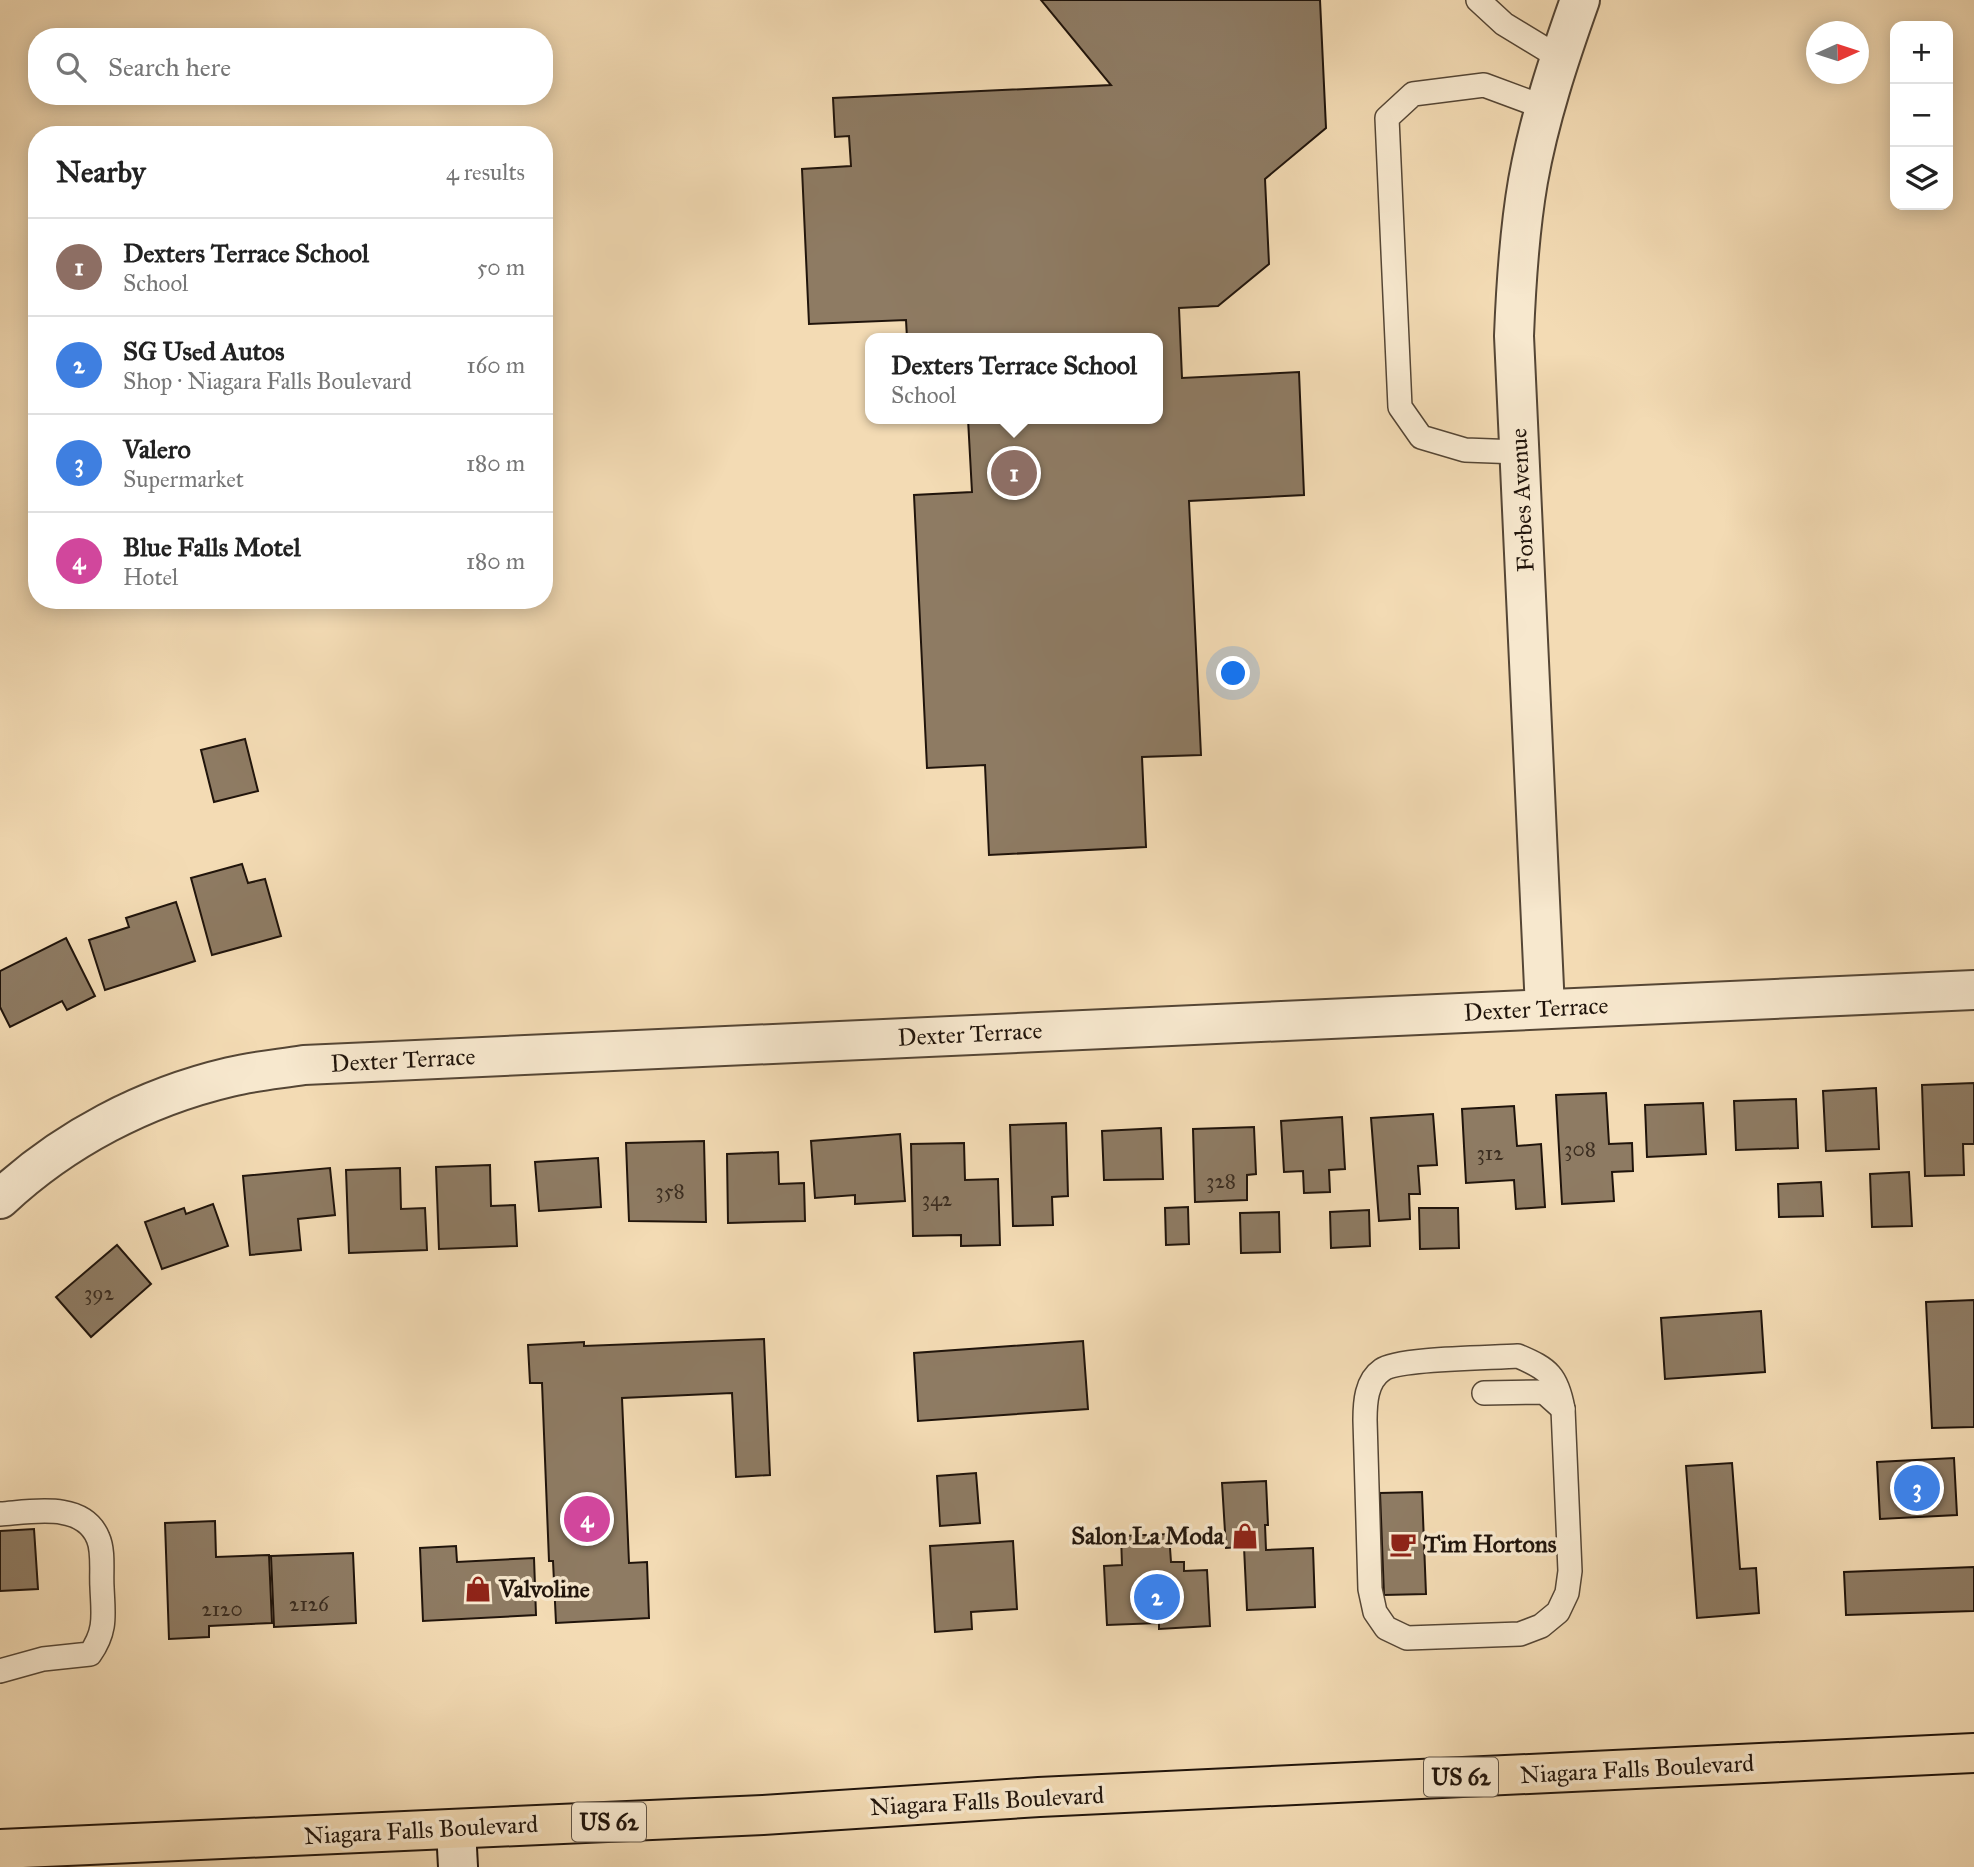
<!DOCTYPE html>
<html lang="en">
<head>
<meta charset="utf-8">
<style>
	body { margin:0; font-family:"IM FELL Great Primer",serif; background:#f6f6f6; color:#222 }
	.controls { position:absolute; right:21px; top:21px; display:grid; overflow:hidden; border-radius:14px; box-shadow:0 4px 18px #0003 }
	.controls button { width:63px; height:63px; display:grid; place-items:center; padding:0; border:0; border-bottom:2px solid #e0e0e0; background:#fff; color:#222; font:35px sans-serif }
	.compass { position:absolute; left:1806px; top:21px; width:63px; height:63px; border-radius:50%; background:#fff; box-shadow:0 4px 18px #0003; rotate:87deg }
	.you { position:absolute; left:1234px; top:674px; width:24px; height:24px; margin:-18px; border:5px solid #fff; border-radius:50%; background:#1a73e8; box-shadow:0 0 0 10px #1a73e833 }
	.badge { display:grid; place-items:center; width:46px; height:46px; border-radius:50%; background:#1a73e8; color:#fff; font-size:23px; font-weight:700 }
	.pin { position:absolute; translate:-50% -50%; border:4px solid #fff; box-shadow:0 2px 7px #0006 }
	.popup { position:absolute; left:865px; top:333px; width:298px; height:91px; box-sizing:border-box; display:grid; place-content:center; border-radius:14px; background:#fff; filter:drop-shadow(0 2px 5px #0005); font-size:23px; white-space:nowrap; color:#767676 }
	.popup b { font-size:26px; color:#222 }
	.popup::after { content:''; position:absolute; left:50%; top:100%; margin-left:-14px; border:14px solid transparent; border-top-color:#fff }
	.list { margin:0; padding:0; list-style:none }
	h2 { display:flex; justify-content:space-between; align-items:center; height:91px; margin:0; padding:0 28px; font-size:30px }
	h2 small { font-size:23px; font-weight:400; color:#767676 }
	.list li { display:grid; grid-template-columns:46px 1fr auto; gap:21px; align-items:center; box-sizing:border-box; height:98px; padding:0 28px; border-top:2px solid #e0e0e0 }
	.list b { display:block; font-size:26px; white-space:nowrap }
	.list p { margin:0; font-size:23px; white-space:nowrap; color:#767676 }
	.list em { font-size:23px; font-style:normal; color:#767676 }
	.icon { flex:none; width:38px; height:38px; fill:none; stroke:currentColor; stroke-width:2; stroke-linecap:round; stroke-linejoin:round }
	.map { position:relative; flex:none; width:1974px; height:1867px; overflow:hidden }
	.search { position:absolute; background:#fff; box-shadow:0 4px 18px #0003; left:28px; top:28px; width:525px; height:77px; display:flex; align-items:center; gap:18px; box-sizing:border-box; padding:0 24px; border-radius:28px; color:#767676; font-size:26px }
	.panel { position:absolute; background:#fff; box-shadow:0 4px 18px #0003; left:28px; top:126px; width:525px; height:483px; border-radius:28px }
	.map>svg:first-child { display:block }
	.building { fill:#8e7b63; stroke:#20140b; stroke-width:2 }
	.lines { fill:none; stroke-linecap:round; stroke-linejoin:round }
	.lane-casing { stroke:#554635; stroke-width:26 }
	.street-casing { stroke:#554635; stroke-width:42 }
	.secondary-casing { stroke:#20140b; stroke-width:42 }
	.primary-casing { stroke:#20140b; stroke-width:42 }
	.lane { stroke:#f7e8ce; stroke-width:23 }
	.street { stroke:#f7e8ce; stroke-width:38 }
	.secondary { stroke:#f7e8ce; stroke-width:38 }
	.primary { stroke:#f3dbb4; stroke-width:38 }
	.labels { text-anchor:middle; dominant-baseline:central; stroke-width:7; stroke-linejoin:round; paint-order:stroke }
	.number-label { font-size:21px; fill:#3c2e21 }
	.shield { fill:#f7e8ce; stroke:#605446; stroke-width:2 }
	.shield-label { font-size:23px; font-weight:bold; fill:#20140b }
	.street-label { font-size:24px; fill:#20140b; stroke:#f7e8ce }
	.poi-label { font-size:24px; font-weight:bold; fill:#20140b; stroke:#f7e8ce; text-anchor:start }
</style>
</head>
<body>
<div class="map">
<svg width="1974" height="1867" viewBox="0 0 1974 1867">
	<rect width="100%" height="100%" fill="#f3dbb4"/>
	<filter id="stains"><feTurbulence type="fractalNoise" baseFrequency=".00286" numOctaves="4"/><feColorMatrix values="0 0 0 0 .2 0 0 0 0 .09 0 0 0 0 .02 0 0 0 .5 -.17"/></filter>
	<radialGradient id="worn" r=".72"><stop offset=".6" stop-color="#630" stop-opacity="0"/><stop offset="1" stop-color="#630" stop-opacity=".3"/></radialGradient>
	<!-- building -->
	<g class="building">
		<polygon points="1041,0 1320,0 1326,128 1265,179 1269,264 1218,306 1179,308 1182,378 1299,372 1304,495 1189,501 1201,755 1142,757 1146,847 989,855 985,765 927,768 914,495 972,492 968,419 1158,419 1158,338 907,338 906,320 809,324 802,169 851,166 849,136 835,137 833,98 1111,85"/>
		<polygon points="245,739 258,791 214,802 201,750"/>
		<polygon points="242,864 248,883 265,879 281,936 212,955 191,878"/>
		<polygon points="176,902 195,961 105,990 89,940 129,927 126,918"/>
		<polygon points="66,938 95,996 67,1010 62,1001 10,1027 0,1007 0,971"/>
		<polygon points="1974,1083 1974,1144 1963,1144 1964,1175 1925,1176 1922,1085"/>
		<polygon points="1876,1088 1879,1149 1826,1151 1823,1091"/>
		<polygon points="1606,1093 1609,1144 1632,1143 1633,1171 1612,1172 1614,1201 1562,1204 1556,1095"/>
		<polygon points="1796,1099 1798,1148 1736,1150 1734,1101"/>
		<polygon points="1703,1103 1706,1154 1647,1157 1645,1105"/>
		<polygon points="1514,1106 1517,1146 1541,1144 1545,1207 1516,1209 1514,1180 1466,1183 1462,1109"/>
		<polygon points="1433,1114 1437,1165 1418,1166 1420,1194 1409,1194 1410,1219 1379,1221 1371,1118"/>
		<polygon points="1342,1117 1345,1169 1329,1170 1330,1192 1304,1193 1303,1171 1284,1172 1281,1121"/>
		<polygon points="1066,1123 1068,1196 1052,1197 1053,1225 1013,1226 1010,1125"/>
		<polygon points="1254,1127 1256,1174 1247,1175 1247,1200 1195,1202 1193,1129"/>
		<polygon points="1161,1128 1163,1179 1104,1180 1102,1131"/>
		<polygon points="900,1134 905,1201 855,1204 855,1195 815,1198 811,1141"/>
		<polygon points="704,1141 706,1222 629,1221 626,1143"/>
		<polygon points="964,1143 965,1180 998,1179 1000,1245 961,1246 961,1235 913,1236 911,1144"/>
		<polygon points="778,1152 779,1184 804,1183 805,1221 728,1223 727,1154"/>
		<polygon points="598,1158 601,1207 539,1211 535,1162"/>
		<polygon points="490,1165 491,1206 515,1205 517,1246 439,1249 436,1167"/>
		<polygon points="330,1168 335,1215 298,1219 301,1250 250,1255 243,1176"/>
		<polygon points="400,1168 401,1209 425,1208 427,1250 349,1253 346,1170"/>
		<polygon points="1909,1172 1912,1226 1872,1227 1870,1174"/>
		<polygon points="1821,1182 1823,1216 1779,1217 1778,1184"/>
		<polygon points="213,1204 228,1246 162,1269 145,1222 184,1208 186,1214"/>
		<polygon points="1188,1207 1189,1244 1166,1245 1165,1208"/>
		<polygon points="1419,1208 1458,1208 1459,1248 1420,1249"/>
		<polygon points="1369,1210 1370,1246 1331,1248 1330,1212"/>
		<polygon points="1279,1212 1280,1252 1241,1253 1240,1213"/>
		<polygon points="117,1245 151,1284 91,1337 56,1297"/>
		<polygon points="1974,1300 1974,1427 1932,1428 1926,1302"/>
		<polygon points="1761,1311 1765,1372 1665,1379 1661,1318"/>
		<polygon points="764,1339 770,1475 736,1477 732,1393 622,1398 629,1563 647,1562 649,1618 556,1623 553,1561 549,1561 542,1383 530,1383 528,1345 584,1342 584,1346"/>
		<polygon points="1083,1341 1088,1409 918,1421 914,1353"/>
		<polygon points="1954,1458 1957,1515 1880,1519 1877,1462"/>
		<polygon points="1732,1463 1740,1569 1756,1568 1759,1613 1697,1618 1686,1466"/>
		<polygon points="976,1473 980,1523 940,1526 937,1476"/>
		<polygon points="1266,1481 1268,1525 1265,1525 1266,1550 1313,1548 1315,1607 1247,1610 1244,1547 1226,1548 1222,1483"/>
		<polygon points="1422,1492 1426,1594 1384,1595 1380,1493"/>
		<polygon points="215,1521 216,1557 269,1555 272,1623 209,1626 209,1637 169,1639 165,1523"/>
		<polygon points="34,1529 38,1589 0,1591 0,1531"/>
		<polygon points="1169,1534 1171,1562 1184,1562 1184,1571 1207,1570 1210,1626 1159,1629 1159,1623 1107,1625 1104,1566 1122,1565 1121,1536"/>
		<polygon points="1013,1541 1017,1609 971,1612 972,1629 935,1632 930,1546"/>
		<polygon points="456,1546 457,1562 534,1558 536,1615 423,1621 420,1548"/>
		<polygon points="353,1553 356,1623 274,1627 271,1556"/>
		<polygon points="1974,1567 1974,1611 1846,1615 1844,1572"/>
	</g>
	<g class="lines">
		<!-- lane casing -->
		<g class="lane-casing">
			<g id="lane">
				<polyline points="1478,0 1504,24 1560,58"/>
				<polyline points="1519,452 1465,450 1421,437 1400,407 1387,118 1413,94 1484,85 1546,108"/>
				<path d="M1518 1356C1549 1369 1557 1376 1563 1409L1570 1571 1567 1593 1558 1612 1541 1626 1520 1634 1407 1638 1386 1628 1375 1612 1370 1589 1365 1420C1365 1403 1366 1381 1382 1370 1398 1358 1492 1358 1518 1356Z"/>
				<polyline points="1484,1393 1544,1392 1563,1409"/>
				<path d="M0 1514C31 1512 83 1501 98 1538 104 1551 101 1573 102 1587 103 1614 107 1630 90 1654L43 1659 0 1671"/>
			</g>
		</g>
		<!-- street casing -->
		<g class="street-casing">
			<g id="street">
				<path d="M1545 1009 1514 336C1516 284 1519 233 1528 181 1539 119 1559 59 1580 0"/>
				<path d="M0 1199C64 1139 145 1097 230 1077 254 1071 279 1069 304 1065L1974 990"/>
			</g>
		</g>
		<!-- secondary casing -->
		<g class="secondary-casing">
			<polyline id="secondary" points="456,1829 458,1867"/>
		</g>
		<!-- primary casing -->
		<g class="primary-casing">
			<polyline id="primary" points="0,1849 763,1815 1039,1797 1974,1753"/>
		</g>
		<!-- lane -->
		<use href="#lane" class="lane"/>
		<!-- street -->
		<use href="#street" class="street"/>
		<!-- secondary -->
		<use href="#secondary" class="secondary"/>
		<!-- primary -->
		<use href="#primary" class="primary"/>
	</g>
	<!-- icons -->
	<defs>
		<g id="shop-bare" transform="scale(2.1)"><path d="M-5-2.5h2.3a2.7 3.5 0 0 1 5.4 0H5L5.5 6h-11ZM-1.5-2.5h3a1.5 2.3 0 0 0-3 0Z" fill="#8f2418" stroke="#f7e8ce" stroke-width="2.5" paint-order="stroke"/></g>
		<g id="cafe-bare" transform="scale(2.1)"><path d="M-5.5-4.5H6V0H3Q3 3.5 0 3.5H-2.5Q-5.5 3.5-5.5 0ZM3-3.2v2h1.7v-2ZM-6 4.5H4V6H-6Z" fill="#8f2418" stroke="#f7e8ce" stroke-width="2.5" paint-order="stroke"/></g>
	</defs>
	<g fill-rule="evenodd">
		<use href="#shop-bare" x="1245" y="1536"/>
		<use href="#cafe-bare" x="1403" y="1544"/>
		<use href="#shop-bare" x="478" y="1589"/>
	</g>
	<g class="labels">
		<!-- number labels -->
		<g class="number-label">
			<text x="1580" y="1149">308</text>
			<text x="1490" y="1153">312</text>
			<text x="1221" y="1181">328</text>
			<text x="670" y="1191">358</text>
			<text x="937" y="1199">342</text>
			<text x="99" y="1293">392</text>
			<text x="309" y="1604">2126</text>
			<text x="222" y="1609">2120</text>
		</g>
		<!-- shield labels -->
		<g class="shield">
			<rect x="1424" y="1757.5" width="74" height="39" rx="5"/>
			<rect x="572" y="1802.5" width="74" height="39" rx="5"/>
		</g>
		<g class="shield-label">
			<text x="1461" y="1777">US 62</text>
			<text x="609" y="1822">US 62</text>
		</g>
		<!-- street labels -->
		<g class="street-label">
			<text transform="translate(1522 500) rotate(-93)">Forbes Avenue</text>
			<text transform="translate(1536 1009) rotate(-3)">Dexter Terrace</text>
			<text transform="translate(970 1034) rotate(-3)">Dexter Terrace</text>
			<text transform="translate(403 1060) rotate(-3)">Dexter Terrace</text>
			<text transform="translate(1637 1769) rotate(-3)">Niagara Falls Boulevard</text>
			<text transform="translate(987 1801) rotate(-3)">Niagara Falls Boulevard</text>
			<text transform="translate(421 1830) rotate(-3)">Niagara Falls Boulevard</text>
		</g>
		<!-- poi labels -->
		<g class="poi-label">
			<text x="1224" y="1536" text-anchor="end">Salon La Moda</text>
			<text x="1424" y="1544">Tim Hortons</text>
			<text x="499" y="1589">Valvoline</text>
		</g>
	</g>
	<rect width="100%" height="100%" filter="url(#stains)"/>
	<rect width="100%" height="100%" fill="url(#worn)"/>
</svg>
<div class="controls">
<button>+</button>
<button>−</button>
<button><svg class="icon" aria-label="layers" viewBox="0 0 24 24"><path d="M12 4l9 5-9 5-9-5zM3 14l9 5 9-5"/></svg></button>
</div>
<svg class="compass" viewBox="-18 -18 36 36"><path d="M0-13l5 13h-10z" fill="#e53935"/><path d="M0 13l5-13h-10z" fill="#767676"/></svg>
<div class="you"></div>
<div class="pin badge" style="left:1014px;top:473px;background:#8d6e63">1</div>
<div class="popup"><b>Dexters Terrace School</b>School</div>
<div class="pin badge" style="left:1157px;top:1597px;background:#3f7fe0">2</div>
<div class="pin badge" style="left:1917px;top:1488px;background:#3f7fe0">3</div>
<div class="pin badge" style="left:587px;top:1519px;background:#d1479c">4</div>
<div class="search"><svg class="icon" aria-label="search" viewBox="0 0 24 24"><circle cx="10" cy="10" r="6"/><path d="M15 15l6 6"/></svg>Search here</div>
<section class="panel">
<h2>Nearby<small>4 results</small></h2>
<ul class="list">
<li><span class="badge" style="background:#8d6e63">1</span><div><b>Dexters Terrace School</b><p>School</p></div><em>50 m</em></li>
<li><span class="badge" style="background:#3f7fe0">2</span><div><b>SG Used Autos</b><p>Shop · Niagara Falls Boulevard</p></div><em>160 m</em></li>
<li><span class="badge" style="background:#3f7fe0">3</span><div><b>Valero</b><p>Supermarket</p></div><em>180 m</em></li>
<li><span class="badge" style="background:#d1479c">4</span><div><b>Blue Falls Motel</b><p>Hotel</p></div><em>180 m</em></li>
</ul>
</section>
</div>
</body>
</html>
